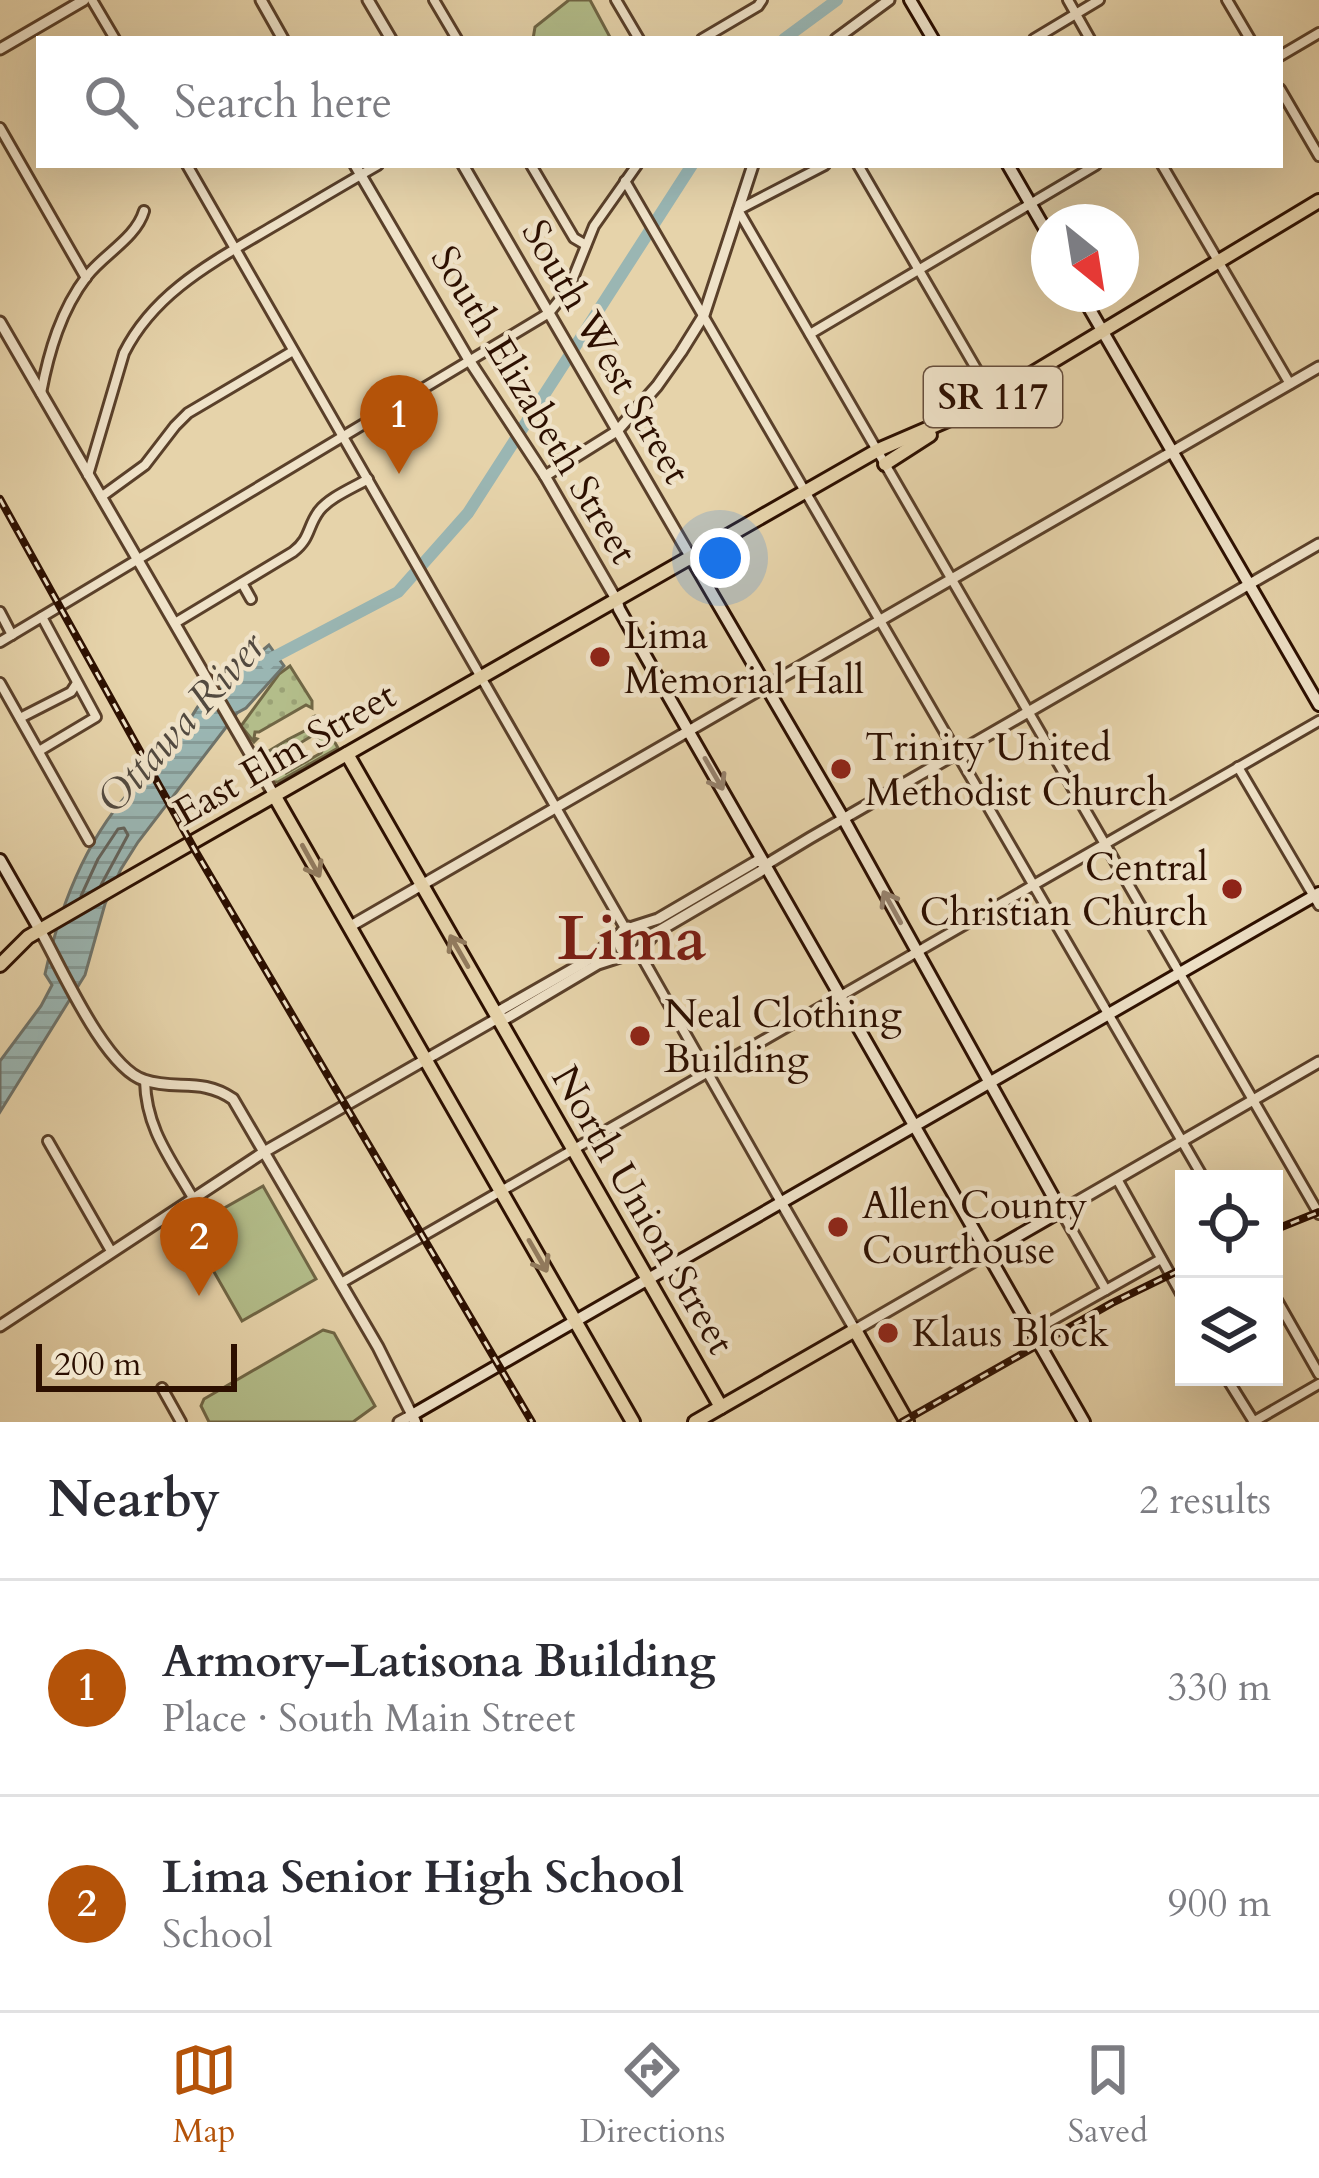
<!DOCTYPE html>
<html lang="en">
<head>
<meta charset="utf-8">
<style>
	body { margin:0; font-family:Cardo,serif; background:#f7f7f7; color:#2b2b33 }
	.controls { position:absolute; right:36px; bottom:36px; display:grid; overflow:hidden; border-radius:0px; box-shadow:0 12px 48px #0002 }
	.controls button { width:108px; height:108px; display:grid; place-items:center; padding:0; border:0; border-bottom:3px solid #e1e1e2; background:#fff; color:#2b2b33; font:60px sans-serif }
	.compass { position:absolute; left:1031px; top:204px; width:108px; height:108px; border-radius:50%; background:#fff; box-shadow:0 12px 48px #0002; rotate:150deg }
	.scale { position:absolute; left:36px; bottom:30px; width:201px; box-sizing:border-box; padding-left:12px; border:6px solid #2c0f00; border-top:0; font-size:33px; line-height:42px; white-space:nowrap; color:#2c0f00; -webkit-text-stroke:9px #efe2c8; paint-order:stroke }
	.you { position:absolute; left:720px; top:558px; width:42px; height:42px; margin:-30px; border:9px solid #fff; border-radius:50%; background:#1a73e8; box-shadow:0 0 0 18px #1a73e833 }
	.badge { display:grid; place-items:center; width:78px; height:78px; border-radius:50%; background:#b45309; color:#fff; font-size:39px; font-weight:700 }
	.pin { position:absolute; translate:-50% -99px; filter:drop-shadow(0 3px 6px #0008) }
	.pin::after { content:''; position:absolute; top:63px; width:42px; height:36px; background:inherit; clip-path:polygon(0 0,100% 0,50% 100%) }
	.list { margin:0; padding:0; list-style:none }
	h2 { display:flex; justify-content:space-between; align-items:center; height:156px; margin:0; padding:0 48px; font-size:51px }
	h2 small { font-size:39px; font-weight:400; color:#7c7c81 }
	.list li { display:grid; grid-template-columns:78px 1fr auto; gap:36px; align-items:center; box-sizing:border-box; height:216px; padding:0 48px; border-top:3px solid #e1e1e2 }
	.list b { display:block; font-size:45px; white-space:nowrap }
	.list p { margin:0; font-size:39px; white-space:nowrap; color:#7c7c81 }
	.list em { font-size:39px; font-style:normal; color:#7c7c81 }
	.icon { flex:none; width:66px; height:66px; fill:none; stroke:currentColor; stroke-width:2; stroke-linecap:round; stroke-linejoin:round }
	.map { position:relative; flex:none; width:1319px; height:1422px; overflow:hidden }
	.search { position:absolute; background:#fff; box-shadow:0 12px 48px #0002; left:36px; right:36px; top:36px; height:132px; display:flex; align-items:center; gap:30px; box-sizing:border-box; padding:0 42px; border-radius:0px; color:#7c7c81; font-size:45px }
	.sheet { height:588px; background:#fff }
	nav { display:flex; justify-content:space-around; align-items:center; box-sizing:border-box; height:168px; border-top:3px solid #e1e1e2; background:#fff; font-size:33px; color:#7c7c81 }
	nav a { display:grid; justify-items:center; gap:6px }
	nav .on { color:#b45309 }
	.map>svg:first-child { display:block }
	.grass { fill:url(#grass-dots); stroke:#706645; stroke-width:3 }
	.garden { fill:#b3bd8a; stroke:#706645; stroke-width:3 }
	.water { fill:url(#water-rules); stroke:#6e736b; stroke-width:3 }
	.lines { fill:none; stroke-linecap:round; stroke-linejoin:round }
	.shore { stroke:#63625a; stroke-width:3 }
	.river { stroke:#9ab6b3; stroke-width:12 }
	.minor-casing { stroke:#5a402a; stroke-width:14 }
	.tertiary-casing { stroke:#5a402a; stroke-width:15 }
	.secondary-casing { stroke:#2c0f00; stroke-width:16 }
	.primary-casing { stroke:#2c0f00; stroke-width:18 }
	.minor { stroke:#efe2c8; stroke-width:8 }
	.tertiary { stroke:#efe2c8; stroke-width:9 }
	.secondary { stroke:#efe2c8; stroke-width:10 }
	.primary { stroke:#e6d3aa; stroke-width:12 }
	.rail-casing { stroke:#2c0f00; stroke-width:8 }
	.rail { stroke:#efe2c8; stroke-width:3; stroke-dasharray:9; stroke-linecap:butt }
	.oneway { stroke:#97836e }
	.oneway2 { stroke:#927b5e }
	.poi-dot { fill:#8f2418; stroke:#efe2c8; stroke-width:4.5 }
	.labels { text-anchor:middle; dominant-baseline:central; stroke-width:9; stroke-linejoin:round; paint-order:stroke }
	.shield { fill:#efe2c8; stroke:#664e3c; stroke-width:3 }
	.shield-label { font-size:36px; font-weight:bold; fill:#2c0f00 }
	.street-label { font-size:39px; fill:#2c0f00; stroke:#efe2c8 }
	.poi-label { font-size:39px; fill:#2c0f00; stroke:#efe2c8; text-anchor:start }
	.water-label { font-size:42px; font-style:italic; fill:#52493f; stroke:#efe2c8 }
	.town-label { font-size:63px; font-weight:bold; fill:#7a1f14; stroke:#efe2c8 }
</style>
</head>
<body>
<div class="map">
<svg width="1319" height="1422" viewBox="0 0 1319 1422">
	<defs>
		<pattern id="grass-dots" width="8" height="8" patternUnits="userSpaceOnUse" patternTransform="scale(3)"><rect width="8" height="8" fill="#b3bd8a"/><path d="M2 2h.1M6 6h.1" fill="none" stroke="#9aa175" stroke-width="1.8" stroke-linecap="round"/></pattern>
		<pattern id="water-rules" width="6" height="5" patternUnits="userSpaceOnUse" patternTransform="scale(3)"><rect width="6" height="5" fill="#9ab6b3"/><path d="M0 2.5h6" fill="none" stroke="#859b98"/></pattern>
	</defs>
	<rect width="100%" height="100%" fill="#e6d3aa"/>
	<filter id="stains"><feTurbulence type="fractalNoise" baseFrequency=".00167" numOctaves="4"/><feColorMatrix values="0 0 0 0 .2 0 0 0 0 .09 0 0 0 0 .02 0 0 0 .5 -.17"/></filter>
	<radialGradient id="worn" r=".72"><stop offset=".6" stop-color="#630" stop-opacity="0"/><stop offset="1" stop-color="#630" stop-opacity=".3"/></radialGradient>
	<!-- grass -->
	<g class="grass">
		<polygon points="290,666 312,701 312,708 306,705 259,732 255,732 254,738 257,739 254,742 241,726 279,674"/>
		<polygon points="315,716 321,718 338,748 278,782 273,782 256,755 257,750 268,769 262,755 287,740 290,745 273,759 275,763 271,765 281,766 286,773 321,753 323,749 315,734 297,745 291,744 289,739 316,725 313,717"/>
	</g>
	<!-- garden -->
	<g class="garden">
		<polygon points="569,0 590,0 611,39 533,39 535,27"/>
		<polygon points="263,1186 316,1279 242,1321 189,1228"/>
		<polygon points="323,1330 334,1333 375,1406 353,1422 209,1422 201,1406 204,1399"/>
	</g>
	<!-- water -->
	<path class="water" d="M269 645 284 666 246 708 237 713 138 842 121 869 105 904 85 975 0 1112V1061L41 1006 52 985 45 974C60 906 87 835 137 784 147 773 161 766 171 753 182 738 188 720 199 705 218 682 247 664 269 645Z"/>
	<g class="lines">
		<!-- shore -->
		<polyline class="shore" points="81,896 98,859 118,829 124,828 128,835 101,885"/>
		<!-- river -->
		<g class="river">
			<polyline points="784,39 837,0"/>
			<polyline points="267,664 274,657 398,592 468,513 692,165"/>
		</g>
		<!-- minor casing -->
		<g class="minor-casing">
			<g id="minor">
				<polyline points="92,0 115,39"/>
				<polyline points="434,0 457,39"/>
				<polyline points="616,0 639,39"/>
				<polyline points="1068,0 1090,39"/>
				<polyline points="1227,0 1250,39"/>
				<polyline points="702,39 758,6 762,0"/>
				<polyline points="1034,39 1099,0"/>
				<polyline points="1280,56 1319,33"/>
				<polyline points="1280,89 1319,156"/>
				<polyline points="0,128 86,278"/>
				<polyline points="187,165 625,928"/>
				<polyline points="531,165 574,238 586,245"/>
				<polyline points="825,165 738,210 1319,1214"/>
				<polyline points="858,165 992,396"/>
				<polyline points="1162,165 1290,384"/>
				<polyline points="625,181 1204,1179"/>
				<polyline points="810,334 1096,165"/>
				<path d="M41 393C49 351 61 310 87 276 104 254 136 238 144 211"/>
				<path d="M88 475 124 353C155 291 215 261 272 227 308 206 343 185 378 165"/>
				<polyline points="101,497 145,465 175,426 188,413 293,351"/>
				<polyline points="242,583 251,599"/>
				<polyline points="0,612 12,635"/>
				<path d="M175 623 293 552C311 538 307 527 319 511 330 497 353 488 368 479"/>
				<polyline points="0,642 549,313 569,288 594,226 637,165"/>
				<polyline points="0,683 89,841"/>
				<polyline points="20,718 71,692 77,683"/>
				<polyline points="39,751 96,717 42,617"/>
				<polyline points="1238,767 1319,905"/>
				<polyline points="639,952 781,1202"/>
				<path d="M145 1081C146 1128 170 1158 193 1198"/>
				<polyline points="48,1141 111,1251"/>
				<polyline points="1117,1179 1184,1299"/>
				<polyline points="1061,1211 1106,1290"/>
				<polyline points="341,1283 1319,721"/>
				<polyline points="1274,1295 1319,1374"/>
				<polyline points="1033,1331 1161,1259"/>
				<polyline points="1226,1377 1254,1422"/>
				<polyline points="162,1388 181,1422"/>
				<polyline points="1253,1422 1319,1384"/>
			</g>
		</g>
		<!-- tertiary casing -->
		<g class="tertiary-casing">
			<g id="tertiary">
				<polyline points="261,0 283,39"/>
				<polyline points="368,0 391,39"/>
				<polyline points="836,39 889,0"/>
				<polyline points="0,49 84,0"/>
				<polyline points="355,165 469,360 545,476 616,599"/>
				<polyline points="463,165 690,556"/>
				<polyline points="0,322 274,795"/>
				<polyline points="545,476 617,431 657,386 681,352 704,315 753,165"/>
				<polyline points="349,927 1319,367"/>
				<polyline points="633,927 658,919 757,861 767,864"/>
				<path d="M40 930C61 967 105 1068 144 1080 176 1091 201 1077 233 1099L378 1347 412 1415 399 1422"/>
				<path d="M643 947 645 938 640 930 628 927C619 931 616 940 621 949L629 954C643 953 647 940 657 932L761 871 767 864 810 838 1319 544"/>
				<polyline points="498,1018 501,1010 585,962 619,936"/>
				<polyline points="781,1202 855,1330 988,1253"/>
				<polyline points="1061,1211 1319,1062"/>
				<polyline points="0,1326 264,1152 498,1018 507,1018 598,964 629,954"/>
			</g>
		</g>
		<!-- secondary casing -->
		<g class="secondary-casing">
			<g id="secondary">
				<polyline points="910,0 933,39"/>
				<polyline points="1008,165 1049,236"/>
				<polyline points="1081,294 1319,705"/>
				<polyline points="690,556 843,818 1061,1211 988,1253"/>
				<polyline points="616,599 619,609 650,664 1084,1422"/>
				<polyline points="0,860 40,930"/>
				<polyline points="415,1422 412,1415 1319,893"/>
			</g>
		</g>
		<!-- primary casing -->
		<g class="primary-casing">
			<g id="primary">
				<polyline points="885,464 930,435"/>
				<polyline points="347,754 721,1407"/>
				<polyline points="274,795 633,1422"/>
				<polyline points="0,965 28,937 123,882 878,450 964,413 993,397 1319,201"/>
				<polyline points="695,1422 855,1330 907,1422"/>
			</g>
		</g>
		<!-- minor -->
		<use href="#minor" class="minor"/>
		<!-- tertiary -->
		<use href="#tertiary" class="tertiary"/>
		<!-- secondary -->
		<use href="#secondary" class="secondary"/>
		<!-- primary -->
		<use href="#primary" class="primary"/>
		<!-- rail casing -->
		<g class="rail-casing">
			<g id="rail">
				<polyline points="0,499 196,852 532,1422"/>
				<polyline points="1274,1230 1319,1212"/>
				<polyline points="902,1422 1112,1303 1184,1268"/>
			</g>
		</g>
		<!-- rail -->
		<use href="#rail" class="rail"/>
	</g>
	<!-- one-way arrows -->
	<defs><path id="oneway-shaft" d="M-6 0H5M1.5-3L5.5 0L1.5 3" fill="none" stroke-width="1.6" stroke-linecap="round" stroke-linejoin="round" transform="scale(3)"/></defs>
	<g class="oneway">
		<use href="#oneway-shaft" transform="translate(714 774) rotate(60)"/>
		<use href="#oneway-shaft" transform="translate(892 907) rotate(-119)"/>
	</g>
	<g class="oneway2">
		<use href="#oneway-shaft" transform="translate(311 861) rotate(61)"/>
		<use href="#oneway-shaft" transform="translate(459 951) rotate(-120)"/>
		<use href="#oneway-shaft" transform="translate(538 1256) rotate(60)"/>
	</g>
	<!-- markers -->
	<g class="poi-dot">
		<circle cx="600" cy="657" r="12"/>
		<circle cx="841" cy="769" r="12"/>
		<circle cx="1232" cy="889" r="12"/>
		<circle cx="640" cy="1036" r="12"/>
		<circle cx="838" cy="1227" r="12"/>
		<circle cx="888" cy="1333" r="12"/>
	</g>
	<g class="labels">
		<!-- shield labels -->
		<rect class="shield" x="924" y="367" width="138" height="60" rx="9"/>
		<g class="shield-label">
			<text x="993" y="397">SR 117</text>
		</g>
		<!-- street labels -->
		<g class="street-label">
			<text transform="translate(606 352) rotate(60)">South West Street</text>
			<text transform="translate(534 405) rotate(59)">South Elizabeth Street</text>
			<text transform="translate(285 754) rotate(-30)">East Elm Street</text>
			<text transform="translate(643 1210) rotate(60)">North Union Street</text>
		</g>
		<!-- poi labels -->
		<g class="poi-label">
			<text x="624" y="635">Lima<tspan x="624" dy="45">Memorial Hall</tspan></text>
			<text x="865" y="747">Trinity United<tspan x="865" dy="45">Methodist Church</tspan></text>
			<text x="1208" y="867" text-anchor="end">Central<tspan x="1208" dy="45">Christian Church</tspan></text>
			<text x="664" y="1014">Neal Clothing<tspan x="664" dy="45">Building</tspan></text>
			<text x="862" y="1205">Allen County<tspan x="862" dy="45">Courthouse</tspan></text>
			<text x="912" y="1333">Klaus Block</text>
		</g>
		<!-- water labels -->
		<g class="water-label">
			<text transform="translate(181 723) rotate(-48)">Ottawa River</text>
		</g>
		<!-- town labels -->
		<g class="town-label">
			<text x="632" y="939">Lima</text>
		</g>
	</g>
	<rect width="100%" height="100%" filter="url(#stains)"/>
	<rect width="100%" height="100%" fill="url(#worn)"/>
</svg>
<div class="controls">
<button><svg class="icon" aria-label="locate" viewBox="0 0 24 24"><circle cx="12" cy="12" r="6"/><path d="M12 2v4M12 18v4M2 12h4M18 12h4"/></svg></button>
<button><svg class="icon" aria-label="layers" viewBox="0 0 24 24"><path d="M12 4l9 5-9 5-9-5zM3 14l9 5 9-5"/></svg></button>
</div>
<svg class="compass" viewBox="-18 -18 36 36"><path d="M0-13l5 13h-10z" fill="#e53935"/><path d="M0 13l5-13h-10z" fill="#7c7c81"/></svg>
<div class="scale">200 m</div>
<div class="you"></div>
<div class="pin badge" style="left:399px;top:474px">1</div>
<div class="pin badge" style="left:199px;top:1296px">2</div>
<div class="search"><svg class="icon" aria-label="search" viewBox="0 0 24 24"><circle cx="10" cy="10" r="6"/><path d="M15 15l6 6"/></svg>Search here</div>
</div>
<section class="sheet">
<h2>Nearby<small>2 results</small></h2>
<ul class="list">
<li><span class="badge">1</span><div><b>Armory–Latisona Building</b><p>Place · South Main Street</p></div><em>330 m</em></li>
<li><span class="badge">2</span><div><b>Lima Senior High School</b><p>School</p></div><em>900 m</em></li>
</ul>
</section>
<nav>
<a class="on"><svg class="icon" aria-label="map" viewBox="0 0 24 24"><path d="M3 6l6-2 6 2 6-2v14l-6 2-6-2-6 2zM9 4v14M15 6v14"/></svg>Map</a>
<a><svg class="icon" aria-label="directions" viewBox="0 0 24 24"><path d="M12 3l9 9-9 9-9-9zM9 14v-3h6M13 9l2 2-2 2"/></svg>Directions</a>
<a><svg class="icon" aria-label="saved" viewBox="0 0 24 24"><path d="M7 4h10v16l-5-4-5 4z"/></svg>Saved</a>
</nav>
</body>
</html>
